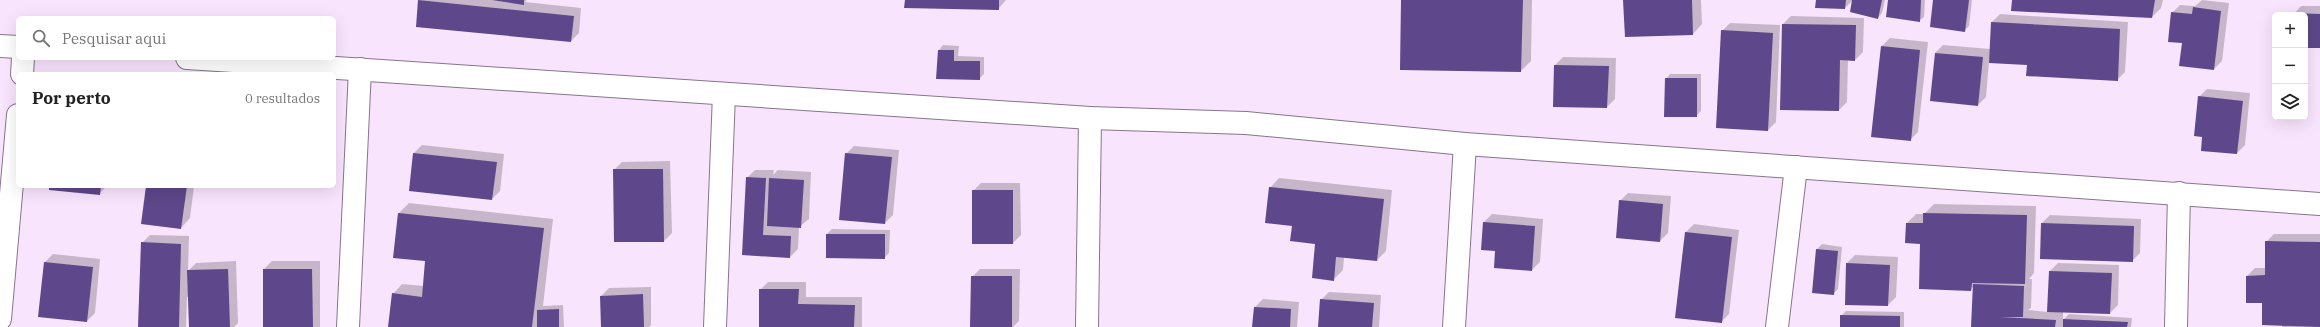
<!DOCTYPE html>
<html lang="pt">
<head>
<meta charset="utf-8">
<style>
	body { margin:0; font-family:"IBM Plex Serif",serif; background:#f6f6f6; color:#222 }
	.controls { position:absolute; right:12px; top:12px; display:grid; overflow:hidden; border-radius:6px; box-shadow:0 4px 16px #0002 }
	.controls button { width:36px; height:36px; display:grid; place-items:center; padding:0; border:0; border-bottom:1px solid #e0e0e0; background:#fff; color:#222; font:20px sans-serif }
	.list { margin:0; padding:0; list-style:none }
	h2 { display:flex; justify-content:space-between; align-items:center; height:52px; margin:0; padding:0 16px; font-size:17px }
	h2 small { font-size:13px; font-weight:400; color:#767676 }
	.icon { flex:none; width:22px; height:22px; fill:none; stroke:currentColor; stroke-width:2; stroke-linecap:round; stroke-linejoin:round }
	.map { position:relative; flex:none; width:2320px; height:327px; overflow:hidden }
	.search { position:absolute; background:#fff; box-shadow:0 4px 16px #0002; left:16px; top:16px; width:320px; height:44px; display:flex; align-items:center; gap:10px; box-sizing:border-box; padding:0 14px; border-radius:6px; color:#767676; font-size:15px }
	.panel { position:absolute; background:#fff; box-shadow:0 4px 16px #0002; left:16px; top:72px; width:320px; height:116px; border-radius:6px }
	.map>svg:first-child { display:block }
	.shadow { fill:#0003 }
	.building { fill:#5e478a }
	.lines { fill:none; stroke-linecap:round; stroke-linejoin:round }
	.minor-casing { stroke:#87758b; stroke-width:24 }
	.minor { stroke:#fff; stroke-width:22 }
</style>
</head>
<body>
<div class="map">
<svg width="2320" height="327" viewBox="0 0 2320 327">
	<rect width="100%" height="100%" fill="#f9e4fd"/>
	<!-- shadow -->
	<g class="shadow">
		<polygon points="419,0 527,0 525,2 581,8 579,33 571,41"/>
		<polygon points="906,0 1006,0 998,9"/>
		<polygon points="1402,0 1532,0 1531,61 1521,71"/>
		<polygon points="1624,0 1701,0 1702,24 1693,34 1626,36"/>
		<polygon points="1817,0 1885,0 1882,13 1878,18 1853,0 1845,8"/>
		<polygon points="1889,0 1925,0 1924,17 1919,21"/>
		<polygon points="1934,0 1972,0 1969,26 1964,31"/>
		<polygon points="2013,0 2163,0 2161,8 2152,17"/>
		<polygon points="2202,0 2229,3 2222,61 2214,69 2183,42 2172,13 2180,5 2195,6"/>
		<polygon points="2301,6 2320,6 2320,47 2305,47 2305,15 2293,15"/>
		<polygon points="2000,14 2128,22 2125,72 2117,80 2028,64 1989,62 1986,97 1978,105 1935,53 1943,45 1990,49 1992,22"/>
		<polygon points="1791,16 1864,18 1863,52 1855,60 1848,59 1847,102 1839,110 1783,24"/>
		<polygon points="1730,23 1780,25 1776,122 1768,130 1717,127 1722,31"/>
		<polygon points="1890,38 1928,42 1918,132 1910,140 1882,46"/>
		<polygon points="943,45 959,46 958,56 984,57 984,74 979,79 939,50"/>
		<polygon points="1563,57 1616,58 1615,99 1607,107 1554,106 1555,65"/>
		<polygon points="1670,74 1701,74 1701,111 1696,116 1666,79"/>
		<polygon points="2207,89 2250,93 2245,145 2237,153 2203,136 2199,97"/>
		<polygon points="422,145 504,154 500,191 492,199 410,190 414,153"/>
		<polygon points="854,146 899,150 893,215 885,223 840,219 846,154"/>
		<polygon points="670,161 672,233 664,241 614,170 622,162"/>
		<polygon points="755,170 774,170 773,175 778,170 811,172 809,219 799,227 798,249 790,257 743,254 747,178"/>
		<polygon points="1279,178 1392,190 1386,251 1377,260 1344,257 1343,270 1333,280 1316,243 1270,188"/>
		<polygon points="981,183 1020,183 1021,235 1013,243 973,191"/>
		<polygon points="50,186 107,186 99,194"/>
		<polygon points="147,186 194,186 190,218 181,228"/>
		<polygon points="1628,193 1671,196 1668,233 1660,241 1620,201"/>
		<polygon points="409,203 553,219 543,306 563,305 564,327 389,327 393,294 402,284 424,286 427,260 399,213"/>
		<polygon points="1934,204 2036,206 2034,273 2029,279 2032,279 2031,308 2028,310 2048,312 2050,271 2058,263 2119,265 2118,305 2110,313 2063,311 2063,320 2069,314 2132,318 2131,327 1972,327 1973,287 1971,290 1921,243 1906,242 1907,223 1916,214 1924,214"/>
		<polygon points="1492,214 1543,219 1540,262 1532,270 1496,250 1484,222"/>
		<polygon points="2050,215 2141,219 2140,253 2132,261 2041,258 2042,223"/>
		<polygon points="1694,224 1739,230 1729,314 1721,322 1686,232"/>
		<polygon points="832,229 890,230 889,253 884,258 827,234"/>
		<polygon points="2274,234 2320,234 2320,327 2282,327 2282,324 2263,302 2247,276 2255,268 2266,268 2266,242"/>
		<polygon points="150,235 189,236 188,271 196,263 236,261 238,323 234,327 190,327 189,297 187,297 186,327 139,327 142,243"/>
		<polygon points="1822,244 1842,247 1838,289 1833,294 1813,292 1817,249"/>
		<polygon points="53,254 100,259 95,313 87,321 39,316 45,262"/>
		<polygon points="1855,255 1898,257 1896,297 1888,305 1847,263"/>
		<polygon points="272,261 320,261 320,327 264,327 264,269"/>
		<polygon points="980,269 1020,269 1019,321 1013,327 971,327 972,277"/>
		<polygon points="768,282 806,282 806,297 862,297 862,327 760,327 760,290"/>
		<polygon points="651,287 651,325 649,327 602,327 601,296 609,288"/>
		<polygon points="1329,292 1381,295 1379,327 1319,327 1321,300"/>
		<polygon points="1263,299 1299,302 1297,327 1253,327 1255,307"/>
		<polygon points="1846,311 1904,312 1904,327 1841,327 1841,316"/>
	</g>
	<!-- building -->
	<g class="building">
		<polygon points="418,0 574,16 571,42 416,27"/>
		<polygon points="492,0 524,0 524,5"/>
		<polygon points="905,0 999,0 999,10 904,8"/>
		<polygon points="1401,0 1523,0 1521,72 1400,70"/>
		<polygon points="1623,0 1692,0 1693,35 1625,37"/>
		<polygon points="1816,0 1846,0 1845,9 1815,8"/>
		<polygon points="1852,0 1882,0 1878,19 1850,12"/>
		<polygon points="1888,0 1921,0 1920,22 1886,17"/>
		<polygon points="1933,0 1969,0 1965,32 1930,27"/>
		<polygon points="2012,0 2155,0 2152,18 2011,11"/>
		<polygon points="2193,7 2221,11 2214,70 2179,66 2182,43 2168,42 2171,12 2192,14"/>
		<polygon points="2292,13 2320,14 2320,48 2305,48 2305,15 2292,15"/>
		<polygon points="1991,22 2120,29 2118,81 2026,76 2027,65 1989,63"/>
		<polygon points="1782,24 1856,25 1855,61 1840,60 1839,111 1780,110"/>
		<polygon points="1721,30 1773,33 1768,131 1716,128"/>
		<polygon points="1881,46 1920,50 1911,141 1871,137"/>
		<polygon points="938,50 954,50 954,61 980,61 980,80 936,79"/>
		<polygon points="1935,53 1983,57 1978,106 1930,101"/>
		<polygon points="1554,65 1609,66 1607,108 1553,107"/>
		<polygon points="1665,78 1697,78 1697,117 1664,117"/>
		<polygon points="2198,96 2243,101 2237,154 2201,151 2202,137 2194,136"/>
		<polygon points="413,153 497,162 492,200 409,191"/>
		<polygon points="845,153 892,157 885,224 839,220"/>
		<polygon points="613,169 663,169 664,242 614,242"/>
		<polygon points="746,177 766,178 763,235 791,236 790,258 742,255"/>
		<polygon points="769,178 804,180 801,228 767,226"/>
		<polygon points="49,186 101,186 100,195 49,190"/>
		<polygon points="146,186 187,186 181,229 141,224"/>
		<polygon points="1269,187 1384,199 1377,261 1336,257 1334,281 1312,278 1315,244 1290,241 1292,226 1265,223"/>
		<rect x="972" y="190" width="41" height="54"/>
		<polygon points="1619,200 1663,204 1660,242 1616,238"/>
		<polygon points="398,213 544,228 532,327 388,327 392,293 422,297 425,261 393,258"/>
		<polygon points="1923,213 2027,215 2025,284 1972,283 1971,291 1919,289 1920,244 1905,243 1906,223 1923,223"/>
		<polygon points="1483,222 1535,226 1532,271 1494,268 1495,251 1481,250"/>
		<polygon points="2041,223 2134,226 2133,262 2040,259"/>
		<polygon points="1685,232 1732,237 1722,323 1675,318"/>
		<polygon points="826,234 885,234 885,259 826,258"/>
		<polygon points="2265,241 2320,242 2320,327 2262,325 2262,303 2246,303 2246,276 2265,275"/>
		<polygon points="141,242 181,244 179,327 138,327"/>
		<polygon points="1816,249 1838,251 1834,295 1812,293"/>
		<polygon points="44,262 93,267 87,322 38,317"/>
		<polygon points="1846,263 1890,265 1888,306 1845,305"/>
		<polygon points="228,269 230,327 189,327 187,270"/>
		<polygon points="263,269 312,269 313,327 263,327"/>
		<polygon points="2049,271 2112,273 2110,314 2047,312"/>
		<polygon points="971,276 1012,276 1012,327 970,327"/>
		<polygon points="1973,284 2024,286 2023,317 2000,317 2056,320 2055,327 1971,327"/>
		<polygon points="759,289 799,289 798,304 855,305 854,327 759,327"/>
		<polygon points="643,294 644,327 601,327 600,296"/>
		<polygon points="1320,299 1374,303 1372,327 1318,327"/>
		<polygon points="1254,307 1291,309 1290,327 1252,327"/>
		<polygon points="559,309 559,327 537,327 537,310"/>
		<polygon points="1840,315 1900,316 1900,327 1840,327"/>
		<polygon points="2063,319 2128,322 2127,327 2063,327"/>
	</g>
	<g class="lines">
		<!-- minor casing -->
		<g class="minor-casing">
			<g id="minor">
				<polyline points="0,46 18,47"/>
				<polyline points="187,58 1090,118 1246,123 1465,144 2320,204"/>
				<polyline points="22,74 23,58"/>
				<polyline points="0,319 18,115"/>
				<polyline points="348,327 360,69"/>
				<polyline points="715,327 724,94"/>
				<polyline points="1087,327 1090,118"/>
				<polyline points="1454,327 1465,144"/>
				<polyline points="1777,327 1796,167"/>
				<polyline points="2176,327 2179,193"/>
			</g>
		</g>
		<!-- minor -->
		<use href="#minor" class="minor"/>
	</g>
</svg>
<div class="controls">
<button>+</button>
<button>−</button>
<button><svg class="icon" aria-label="layers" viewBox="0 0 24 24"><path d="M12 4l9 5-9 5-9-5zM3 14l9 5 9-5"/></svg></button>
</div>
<div class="search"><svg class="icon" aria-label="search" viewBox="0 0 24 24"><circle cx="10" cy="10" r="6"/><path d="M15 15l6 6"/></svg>Pesquisar aqui</div>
<section class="panel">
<h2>Por perto<small>0 resultados</small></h2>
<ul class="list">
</ul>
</section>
</div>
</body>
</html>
